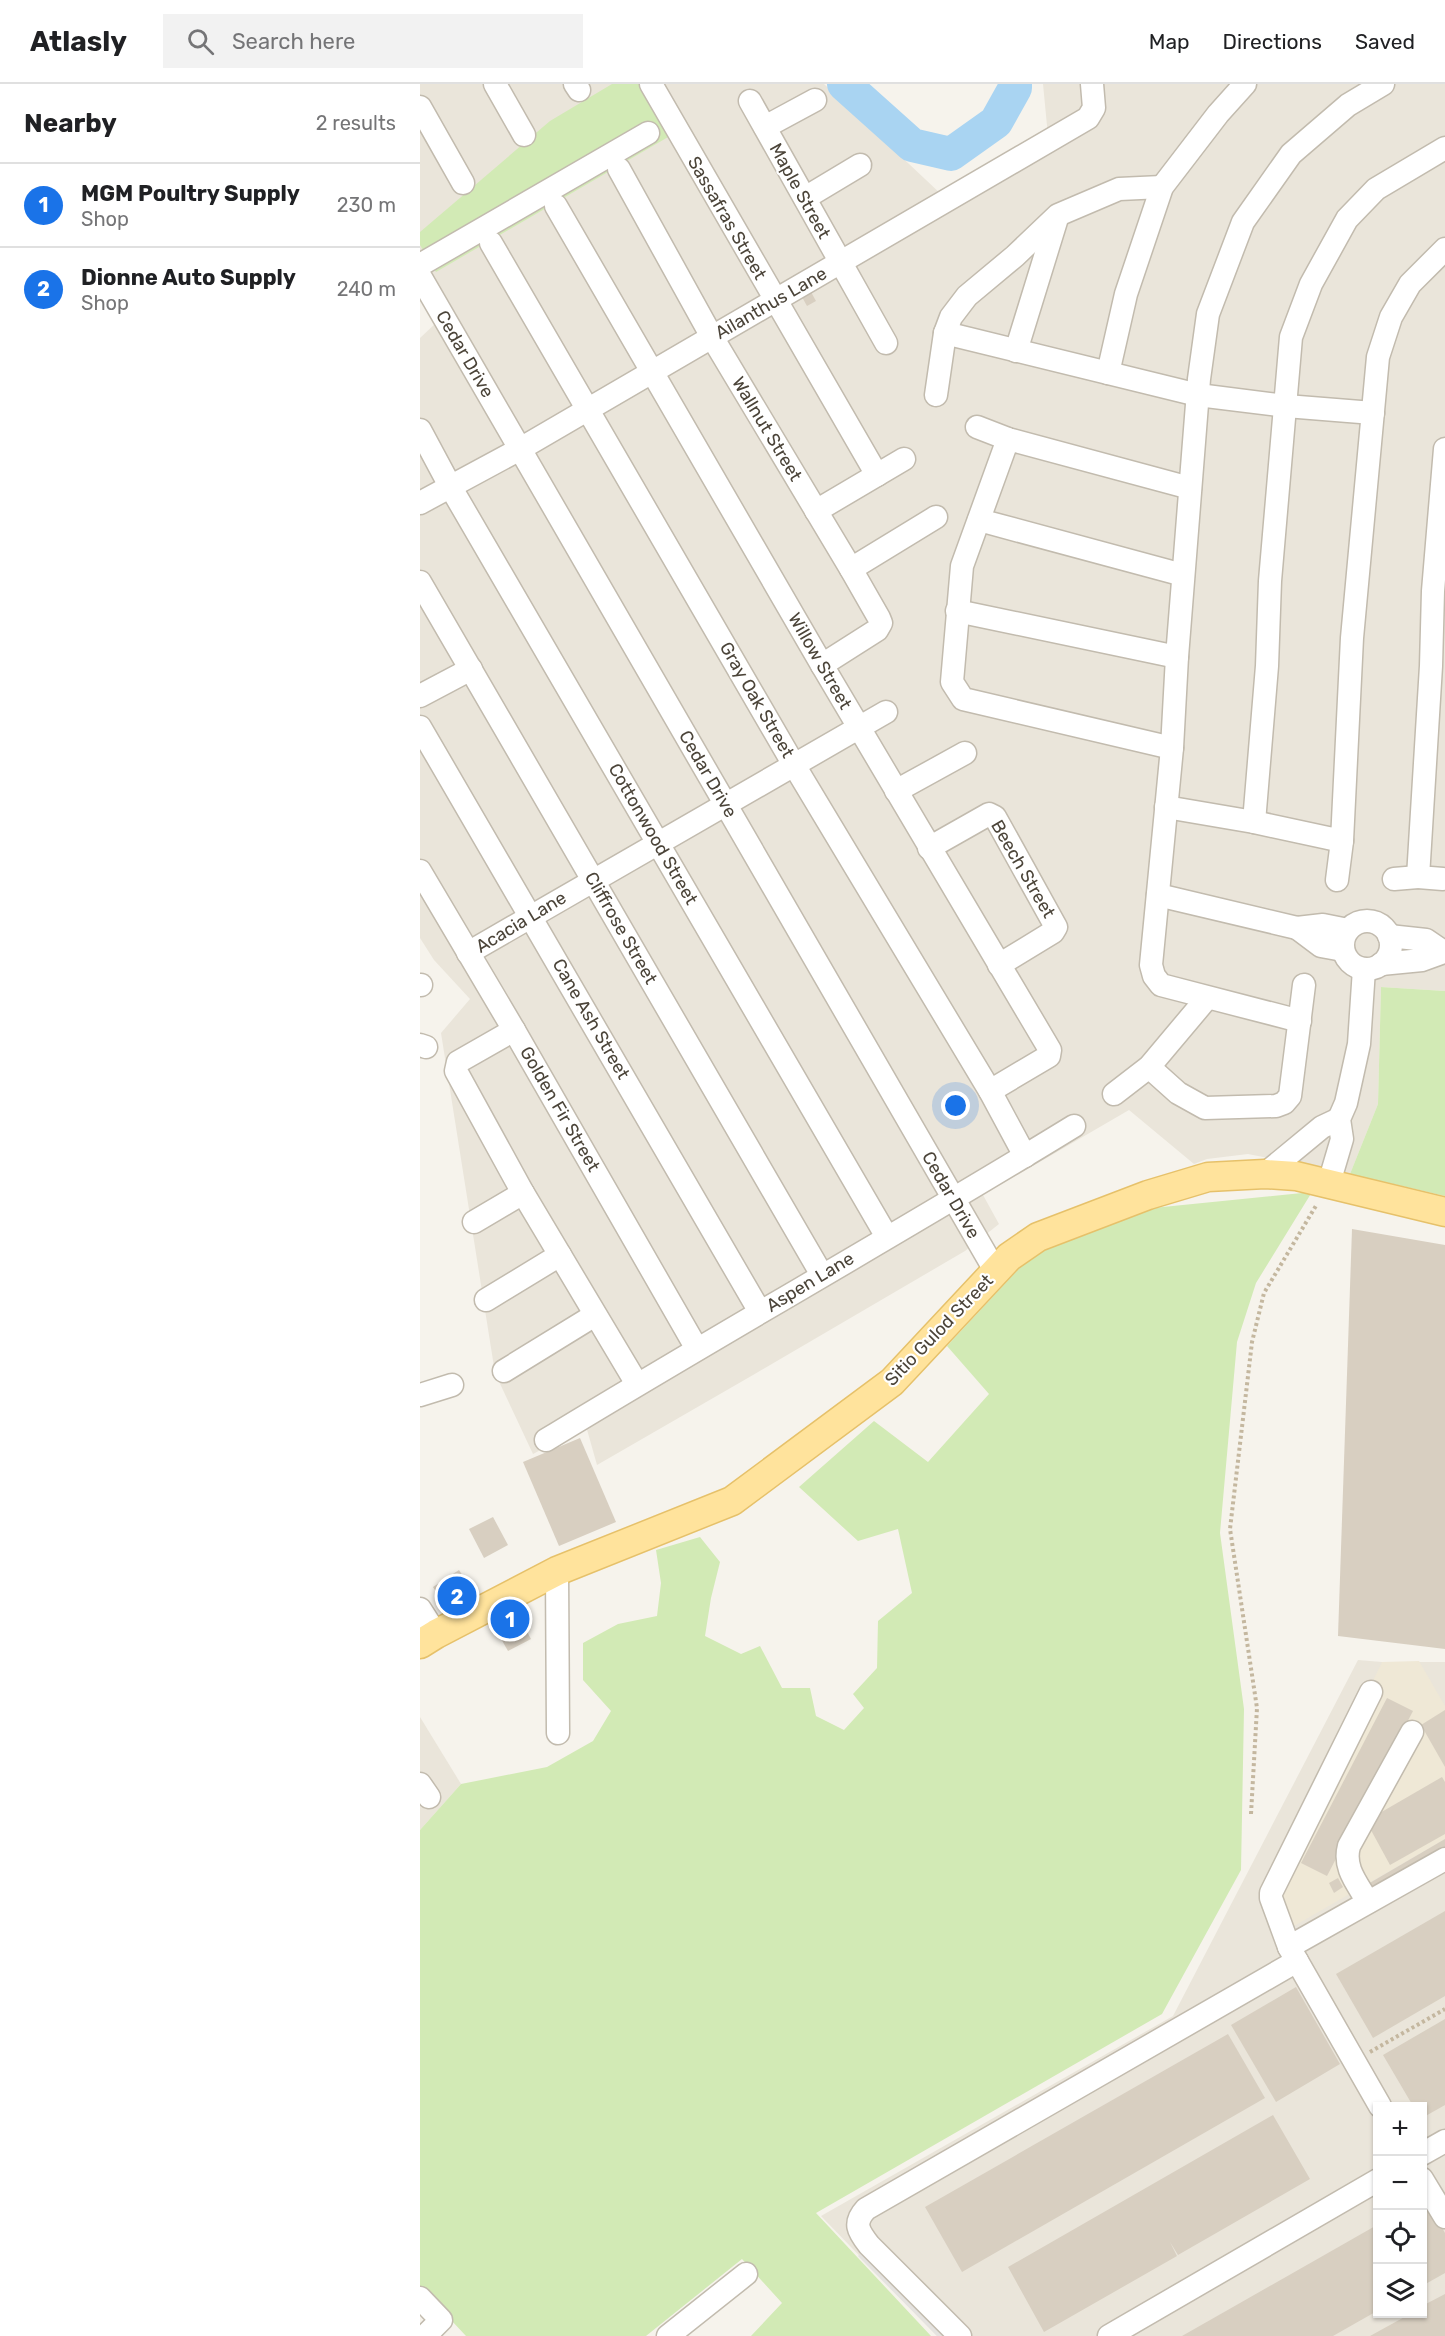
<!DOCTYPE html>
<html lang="en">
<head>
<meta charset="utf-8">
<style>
	body { margin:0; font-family:Rubik,sans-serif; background:#f2f2f2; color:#202124 }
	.controls { position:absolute; right:18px; bottom:18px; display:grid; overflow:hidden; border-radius:0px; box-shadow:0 2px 4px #0004 }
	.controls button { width:54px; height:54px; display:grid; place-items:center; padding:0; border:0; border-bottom:2px solid #e0e0e0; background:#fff; color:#202124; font:30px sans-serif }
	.you { position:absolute; left:536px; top:1022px; width:21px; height:21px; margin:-15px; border:4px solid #fff; border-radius:50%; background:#1a73e8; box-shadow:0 0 0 9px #1a73e833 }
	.badge { display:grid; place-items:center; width:39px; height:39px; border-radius:50%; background:#1a73e8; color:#fff; font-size:20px; font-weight:700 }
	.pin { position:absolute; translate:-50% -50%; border:3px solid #fff; box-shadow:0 2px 6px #0006 }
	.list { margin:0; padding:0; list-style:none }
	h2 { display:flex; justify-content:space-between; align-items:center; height:78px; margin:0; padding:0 24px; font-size:26px }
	h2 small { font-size:20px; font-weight:400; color:#757577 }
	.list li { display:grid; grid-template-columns:39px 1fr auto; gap:18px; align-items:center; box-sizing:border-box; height:84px; padding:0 24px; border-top:2px solid #e0e0e0 }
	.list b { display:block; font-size:22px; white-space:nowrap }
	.list p { margin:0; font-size:20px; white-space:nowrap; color:#757577 }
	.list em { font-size:20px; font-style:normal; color:#757577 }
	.icon { flex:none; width:33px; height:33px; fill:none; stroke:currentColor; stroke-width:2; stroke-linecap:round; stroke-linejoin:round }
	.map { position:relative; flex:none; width:1025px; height:2252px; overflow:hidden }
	header { display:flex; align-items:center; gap:36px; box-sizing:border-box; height:84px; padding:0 30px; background:#fff; border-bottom:2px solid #e0e0e0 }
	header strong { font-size:28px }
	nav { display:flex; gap:33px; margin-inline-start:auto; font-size:21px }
	.search { width:420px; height:54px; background:#f2f2f2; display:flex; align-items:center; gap:15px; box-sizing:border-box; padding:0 21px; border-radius:0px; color:#757577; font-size:22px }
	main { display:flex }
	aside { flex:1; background:#fff }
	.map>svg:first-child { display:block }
	.residential { fill:#eae5da; fill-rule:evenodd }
	.education { fill:#efe8d6 }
	.green { fill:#d2eab5 }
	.parking { fill:#e5e3e0 }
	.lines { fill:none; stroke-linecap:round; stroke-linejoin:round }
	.river { stroke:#a9d4f2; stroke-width:34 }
	.building { fill:#d8cfc1 }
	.minor-casing { stroke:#c2bbae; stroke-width:25 }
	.major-casing { stroke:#e6c16a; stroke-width:31 }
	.path { stroke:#c4b79f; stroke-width:4; stroke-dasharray:3 3; stroke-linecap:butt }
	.minor { stroke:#fff; stroke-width:22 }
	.major { stroke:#ffe39c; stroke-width:28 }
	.labels { text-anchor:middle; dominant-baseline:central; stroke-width:4.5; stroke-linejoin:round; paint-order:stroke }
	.street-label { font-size:18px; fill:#4b4439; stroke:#fff }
</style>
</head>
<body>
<header>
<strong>Atlasly</strong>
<div class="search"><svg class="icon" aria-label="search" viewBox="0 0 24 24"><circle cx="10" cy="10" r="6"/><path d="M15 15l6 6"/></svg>Search here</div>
<nav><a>Map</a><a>Directions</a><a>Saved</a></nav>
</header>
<main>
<aside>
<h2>Nearby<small>2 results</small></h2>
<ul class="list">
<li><span class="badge">1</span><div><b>MGM Poultry Supply</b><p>Shop</p></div><em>230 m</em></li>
<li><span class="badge">2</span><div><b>Dionne Auto Supply</b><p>Shop</p></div><em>240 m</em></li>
</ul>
</aside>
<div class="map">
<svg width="1025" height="2252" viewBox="0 0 1025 2252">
	<rect width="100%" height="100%" fill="#f6f3ec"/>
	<!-- residential -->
	<g class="residential">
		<polygon points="0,0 404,0 522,111 628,52 623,0 1025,0 1025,907 961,903 958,1020 930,1090 828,1070 787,1075 774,1080 709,1026 563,1111 579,1140 545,1167 333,1291 177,1381 166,1342 113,1370 75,1289 21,949 50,915 14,876 0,854 0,254 17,238 0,208"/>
		<path d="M938 1576 962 1578H1025V2252H517L401 2132 753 1932ZM958 2022H1002V2230H958Z"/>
		<polygon points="0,1633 41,1700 0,1746"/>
	</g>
	<!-- education -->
	<polygon class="education" points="999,1577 1025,1622 1025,1755 874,1842 853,1805 962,1578"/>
	<!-- green -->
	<g class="green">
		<polygon points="192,0 226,0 255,49 16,188 0,161 0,148 130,37"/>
		<polygon points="961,903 1025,907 1025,1112 930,1090 958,1020"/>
		<polygon points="892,1108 836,1199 817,1258 800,1449 824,1625 821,1786 742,1930 396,2129 511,2252 331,2252 362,2219 322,2175 226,2252 46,2252 0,2203 0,1746 41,1700 127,1683 173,1657 191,1627 163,1596 163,1559 198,1540 237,1532 241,1499 236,1466 280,1453 300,1478 291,1514 285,1552 321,1570 340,1562 362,1604 390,1604 396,1632 424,1646 444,1624 433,1610 457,1584 458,1537 492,1509 478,1445 438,1457 379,1403 454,1337 508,1378 569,1310 527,1262 620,1162 733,1124"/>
	</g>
	<!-- parking -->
	<polygon class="parking" points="449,2161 540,2252 517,2252 438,2172"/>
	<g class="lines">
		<!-- river -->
		<polyline class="river" points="424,0 492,61 531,70 576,38 595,4 595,0"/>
	</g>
	<!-- building -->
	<g class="building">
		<polygon points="391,208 396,217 387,222 382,213"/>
		<polygon points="932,1145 1025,1161 1025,1565 918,1552"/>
		<polygon points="160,1354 196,1438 139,1462 103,1378"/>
		<polygon points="73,1433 88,1461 64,1474 49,1445"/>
		<polygon points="39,1486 53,1508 27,1525 13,1503"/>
		<polygon points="96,1527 111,1555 88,1567 72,1539"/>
		<polygon points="967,1614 993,1627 907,1792 881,1779"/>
		<polygon points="1025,1626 1025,1683 1001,1641"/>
		<polygon points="1022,1693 1025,1698 1025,1750 970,1781 946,1737"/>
		<polygon points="1025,1755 1025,1768 953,1809 948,1800"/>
		<polygon points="918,1794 923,1803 914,1809 909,1799"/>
		<polygon points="1025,1827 1025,1912 953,1954 916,1890"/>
		<polygon points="876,1903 920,1980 856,2018 811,1941"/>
		<polygon points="1025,1935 1025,2021 1002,2034 1002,2022 993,2022 963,1971"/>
		<polygon points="808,1950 845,2014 542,2188 505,2123"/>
		<polygon points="853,2031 890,2095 758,2171 750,2158 757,2172 624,2248 588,2183"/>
		<polygon points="1005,2114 1025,2149 1025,2189 1002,2202 1002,2115"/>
		<polygon points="957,2141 957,2227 913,2252 762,2252"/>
		<polygon points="1025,2210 1025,2252 950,2252 990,2230 1002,2230 1002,2222"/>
	</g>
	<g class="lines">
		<!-- minor casing -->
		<g class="minor-casing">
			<g id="minor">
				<polyline points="75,0 104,51"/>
				<polyline points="155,0 159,6"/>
				<polyline points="231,0 457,391"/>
				<polyline points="330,17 466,259"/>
				<polyline points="0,23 43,99"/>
				<polyline points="345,43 395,16"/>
				<polyline points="199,85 292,253 431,485 459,534 461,539 457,546 402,581"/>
				<polyline points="385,114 440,81"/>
				<polyline points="136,122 402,581 630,966 629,972 570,1007"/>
				<polyline points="71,159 374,681 570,1007 605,1072"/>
				<polyline points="0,181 228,49"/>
				<polyline points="0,192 576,1188"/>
				<polyline points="525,249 778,311 866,322 953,329"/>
				<polyline points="596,267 637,134"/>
				<polyline points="688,289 706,210 742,103 798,30 825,0"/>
				<polyline points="516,311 525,249 531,233 547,212 595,172 638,131 699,105 742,103"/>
				<polyline points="557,343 588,355 770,404"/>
				<polyline points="0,346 30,402 467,1153"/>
				<polyline points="588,355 542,482 532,598 543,615 752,664"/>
				<polyline points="0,419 100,365 668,34 674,24 672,0"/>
				<polyline points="396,427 484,375"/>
				<polyline points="559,436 763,491"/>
				<polyline points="431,485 516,433"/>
				<polyline points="0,498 402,1191"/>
				<polyline points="537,527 757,573"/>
				<polyline points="0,612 51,585"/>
				<polyline points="0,643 340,1228"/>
				<polyline points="476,707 545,669"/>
				<polyline points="746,723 834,738 922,757 932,554 958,273 971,233 990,200 1025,165"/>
				<polyline points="834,738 847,582 850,497 871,253 891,200 927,135 956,105 1025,64"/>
				<polyline points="509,764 569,730 575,733 636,843 633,848 579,881"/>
				<polyline points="0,787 94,946 277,1265"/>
				<polyline points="974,795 998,793"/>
				<polyline points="1023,795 998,793 1011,582 1013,507 1025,365"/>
				<polyline points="917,796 922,757"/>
				<polyline points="738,811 877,844"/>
				<circle cx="947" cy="861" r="24"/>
				<polyline points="923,866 901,862 877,844 903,841 928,846"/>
				<polyline points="48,869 466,628"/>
				<polyline points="961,880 1002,876 1024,868 1006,856 969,852"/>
				<polyline points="0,901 1,901"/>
				<polyline points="880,937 741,901 734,892 731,881 752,664 757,573 779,295 788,230 823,138 871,70 928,21 963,0"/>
				<polyline points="94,946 38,978 36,987 103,1109 217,1300"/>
				<polyline points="0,961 6,963"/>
				<polyline points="729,983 758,1009 785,1024 856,1022 864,1019 870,1012 884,901"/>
				<polyline points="694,1010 729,983 787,914"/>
				<polyline points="845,1090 902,1043 919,1035"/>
				<polyline points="909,1099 922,1055 919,1035 926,1019 939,960 944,885"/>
				<polyline points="54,1138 103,1109"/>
				<polyline points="66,1216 140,1171"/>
				<polyline points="84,1287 175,1231"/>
				<polyline points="0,1311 32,1301"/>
				<path d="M126 1356C301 1249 480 1149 654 1042"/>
				<polyline points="137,1487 138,1649"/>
				<polyline points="0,1525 16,1550"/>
				<polyline points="951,1608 851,1809 851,1814 869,1863 960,2022"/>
				<polyline points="0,1700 9,1713"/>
				<path d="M948 1818C937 1799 923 1784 929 1762L992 1648"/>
				<polyline points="869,1863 1025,1775"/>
				<polyline points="1002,2070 1025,2057"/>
				<polyline points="1002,2095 1025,2133"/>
				<polyline points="0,2214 21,2236 5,2252"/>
				<polyline points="248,2252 326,2190"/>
				<path d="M540 2252 449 2161C438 2147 433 2139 446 2125L877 1877"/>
				<polyline points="689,2252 958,2096"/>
			</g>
		</g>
		<!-- major casing -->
		<g class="major-casing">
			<polyline id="major" points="0,1560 16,1550 137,1487 312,1417 472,1298 589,1173 618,1153 728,1111 788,1093 845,1090 876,1092 1025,1128"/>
		</g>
		<!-- path -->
		<g class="path">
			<polyline points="831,1730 837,1624 810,1445 832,1258 844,1209 897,1120"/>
			<polyline points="950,1968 1025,1925"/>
		</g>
		<!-- minor -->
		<use href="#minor" class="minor"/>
		<!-- major -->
		<use href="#major" class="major"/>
	</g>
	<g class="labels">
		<!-- street labels -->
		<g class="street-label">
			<text transform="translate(380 107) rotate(61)">Maple Street</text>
			<text transform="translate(307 134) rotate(60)">Sassafras Street</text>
			<text transform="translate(351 219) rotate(-30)">Ailanthus Lane</text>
			<text transform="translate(45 270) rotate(60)">Cedar Drive</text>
			<text transform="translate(347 345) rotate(59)">Wallnut Street</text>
			<text transform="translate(400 577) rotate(60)">Willow Street</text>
			<text transform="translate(337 616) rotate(60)">Gray Oak Street</text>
			<text transform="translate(288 690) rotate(60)">Cedar Drive</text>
			<text transform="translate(233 750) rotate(60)">Cottonwood Street</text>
			<text transform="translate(603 785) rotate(60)">Beech Street</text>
			<text transform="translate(101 838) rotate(-31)">Acacia Lane</text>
			<text transform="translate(201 844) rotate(60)">Cliffrose Street</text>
			<text transform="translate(171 935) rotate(60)">Cane Ash Street</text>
			<text transform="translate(140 1025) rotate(60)">Golden Fir Street</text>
			<text transform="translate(531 1111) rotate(60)">Cedar Drive</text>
			<text transform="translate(390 1198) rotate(-31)">Aspen Lane</text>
			<text transform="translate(519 1246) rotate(-46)">Sitio Gulod Street</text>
		</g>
	</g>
</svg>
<div class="controls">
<button>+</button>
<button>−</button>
<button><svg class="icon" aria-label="locate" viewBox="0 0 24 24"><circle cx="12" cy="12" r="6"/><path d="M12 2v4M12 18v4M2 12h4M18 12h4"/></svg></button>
<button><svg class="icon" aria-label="layers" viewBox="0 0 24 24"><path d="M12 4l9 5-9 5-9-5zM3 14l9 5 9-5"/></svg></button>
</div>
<div class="you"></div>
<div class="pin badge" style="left:90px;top:1535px">1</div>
<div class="pin badge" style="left:37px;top:1512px">2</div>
</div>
</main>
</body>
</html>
